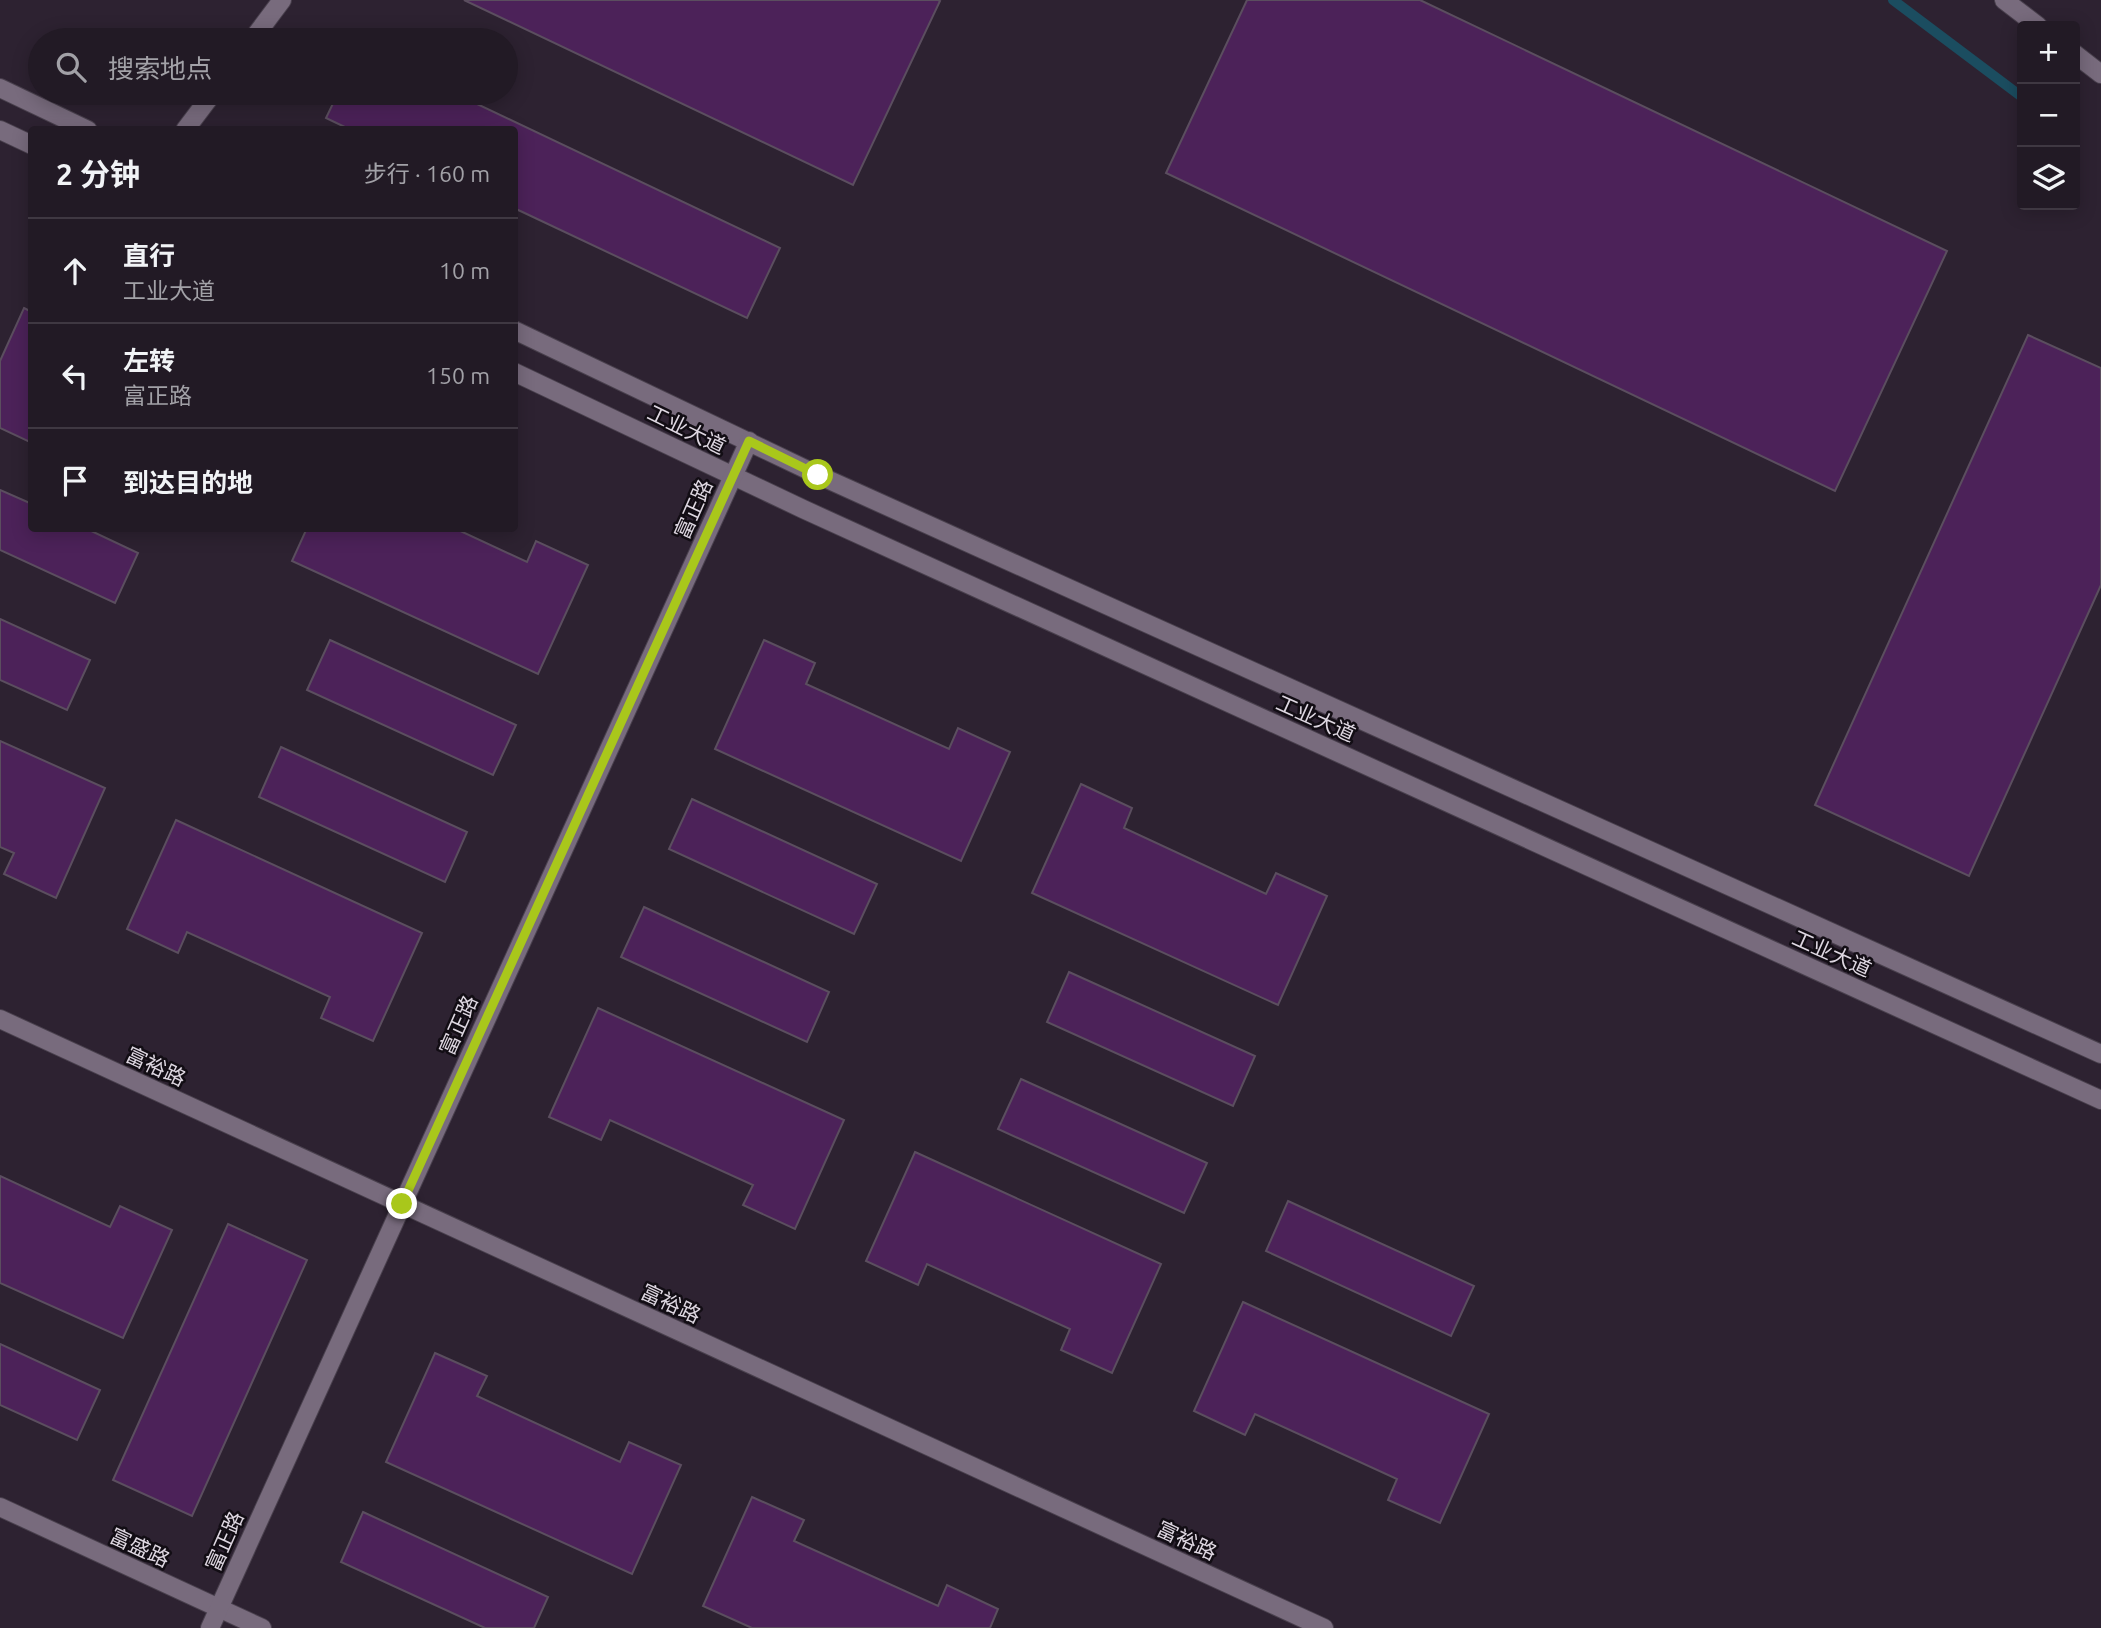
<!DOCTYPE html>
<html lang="zh">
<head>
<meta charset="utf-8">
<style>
	body { margin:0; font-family:Ubuntu,"Noto Sans SC",sans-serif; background:#2a232d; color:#f1f3f6 }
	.controls { position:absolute; right:21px; top:21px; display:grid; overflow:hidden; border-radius:7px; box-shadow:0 4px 18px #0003 }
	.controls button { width:63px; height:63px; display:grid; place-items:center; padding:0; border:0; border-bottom:2px solid #3f3842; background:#221a25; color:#f1f3f6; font:35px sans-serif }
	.stop { position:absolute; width:21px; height:21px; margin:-16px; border:5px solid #a9c71b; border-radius:50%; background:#fff }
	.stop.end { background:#a9c71b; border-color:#fff; box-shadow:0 2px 7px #0008 }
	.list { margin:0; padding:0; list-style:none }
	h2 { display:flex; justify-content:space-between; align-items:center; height:91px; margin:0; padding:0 28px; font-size:30px }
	h2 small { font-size:23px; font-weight:400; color:#a2a1a7 }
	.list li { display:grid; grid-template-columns:46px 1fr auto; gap:21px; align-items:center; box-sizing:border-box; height:105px; padding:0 28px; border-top:2px solid #3f3842 }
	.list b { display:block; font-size:26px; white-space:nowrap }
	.list p { margin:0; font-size:23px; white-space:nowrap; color:#a2a1a7 }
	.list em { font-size:23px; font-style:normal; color:#a2a1a7 }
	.icon { flex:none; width:38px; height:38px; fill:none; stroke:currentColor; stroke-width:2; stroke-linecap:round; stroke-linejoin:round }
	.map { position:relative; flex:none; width:2101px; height:1628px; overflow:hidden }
	.search { position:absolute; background:#221a25; box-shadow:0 4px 18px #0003; left:28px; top:28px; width:490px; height:77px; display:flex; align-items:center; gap:18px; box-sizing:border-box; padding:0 24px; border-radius:38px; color:#a2a1a7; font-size:26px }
	.panel { position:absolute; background:#221a25; box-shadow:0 4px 18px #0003; left:28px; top:126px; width:490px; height:406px; border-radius:7px }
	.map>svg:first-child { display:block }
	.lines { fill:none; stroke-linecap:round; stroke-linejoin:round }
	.stream { stroke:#1b4d60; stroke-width:10 }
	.building { fill:#4c2259; stroke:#5b4e5f; stroke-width:2 }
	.minor-casing { stroke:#49404d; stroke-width:20 }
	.minor { stroke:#786b7d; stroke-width:18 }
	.route { stroke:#a9c71b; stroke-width:9 }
	.labels { text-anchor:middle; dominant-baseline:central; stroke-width:5; stroke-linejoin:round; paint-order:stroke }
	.street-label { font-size:21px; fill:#ded7e1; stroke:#120d14 }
</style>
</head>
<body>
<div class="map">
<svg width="2101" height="1628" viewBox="0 0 2101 1628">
	<rect width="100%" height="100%" fill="#2d2231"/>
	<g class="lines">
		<!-- stream -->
		<polyline class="stream" points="1893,0 2022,97"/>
	</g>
	<!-- building -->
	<g class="building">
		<polygon points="464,0 938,0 940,1 853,185"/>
		<polygon points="1247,0 1420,0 1947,251 1835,491 1166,173"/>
		<polygon points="338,93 454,93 780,248 747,318 514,208 514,130 351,130 326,118"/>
		<polygon points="24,308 32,312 32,443 0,428 0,361"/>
		<polygon points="2028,335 2101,368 2101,585 1969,876 1815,805"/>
		<polygon points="0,490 32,504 32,528 85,528 138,553 115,603 0,550"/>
		<polygon points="307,528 454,528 527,562 536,541 588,565 538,674 292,561"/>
		<polygon points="0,619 90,660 67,710 0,680"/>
		<polygon points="330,640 516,725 493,775 307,690"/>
		<polygon points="764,640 815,663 806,684 949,749 958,728 1010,752 961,861 715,749"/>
		<polygon points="0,741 105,788 56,898 4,874 14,853 0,847"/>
		<polygon points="281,747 467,832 445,882 259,797"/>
		<polygon points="1081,784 1132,808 1124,828 1266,894 1276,873 1327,896 1278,1005 1032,893"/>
		<polygon points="692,799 877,884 854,934 669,849"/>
		<polygon points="176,820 422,933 373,1041 321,1018 330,997 187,932 178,953 127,929"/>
		<polygon points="644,907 829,992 807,1042 621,957"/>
		<polygon points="1069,972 1255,1056 1233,1106 1047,1022"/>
		<polygon points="598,1008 844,1120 795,1229 743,1205 753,1185 610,1120 601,1140 549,1117"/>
		<polygon points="1021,1079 1207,1163 1184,1213 998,1129"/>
		<polygon points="915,1152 1161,1264 1112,1373 1061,1350 1070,1329 927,1264 918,1285 866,1261"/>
		<polygon points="0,1176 110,1227 120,1206 172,1230 123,1338 0,1283"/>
		<polygon points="1288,1201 1474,1286 1451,1336 1266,1251"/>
		<polygon points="228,1224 307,1260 192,1516 113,1480"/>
		<polygon points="1243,1302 1489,1414 1440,1523 1388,1500 1397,1479 1255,1414 1245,1435 1194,1411"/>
		<polygon points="0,1344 100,1390 77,1440 0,1405"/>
		<polygon points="435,1353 487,1376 477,1396 620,1462 629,1442 681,1465 632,1574 386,1462"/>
		<polygon points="752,1497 804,1520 794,1541 938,1606 947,1585 998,1609 990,1628 752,1628 703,1606"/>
		<polygon points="363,1512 548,1597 534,1628 485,1628 341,1562"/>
	</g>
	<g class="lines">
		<!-- minor casing -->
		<g class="minor-casing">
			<g id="minor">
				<polyline points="2004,0 2038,26"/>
				<polyline points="252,40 282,0"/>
				<polyline points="2075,54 2101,74"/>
				<polyline points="0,88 88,130"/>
				<polyline points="0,130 32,145"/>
				<polyline points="185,130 213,93"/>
				<polyline points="514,330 818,475 2101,1054"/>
				<polyline points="514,372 803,509 2101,1100"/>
				<polyline points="0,1019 1324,1628"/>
				<polyline points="0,1507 262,1628"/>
				<polyline points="210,1628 749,441"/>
			</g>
		</g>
		<!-- minor -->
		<use href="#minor" class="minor"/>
	</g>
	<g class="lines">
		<!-- route -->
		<polyline class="route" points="402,1204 749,441 818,475"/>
	</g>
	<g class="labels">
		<!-- street labels -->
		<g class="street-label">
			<text transform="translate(687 429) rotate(26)">工业大道</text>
			<text transform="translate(693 509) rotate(-66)">富正路</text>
			<text transform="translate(1316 718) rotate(24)">工业大道</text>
			<text transform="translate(1832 953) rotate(24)">工业大道</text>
			<text transform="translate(458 1025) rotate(-66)">富正路</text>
			<text transform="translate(156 1066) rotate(25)">富裕路</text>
			<text transform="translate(671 1303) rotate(25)">富裕路</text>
			<text transform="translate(1187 1540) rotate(25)">富裕路</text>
			<text transform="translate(224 1541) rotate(-66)">富正路</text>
			<text transform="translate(140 1547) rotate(25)">富盛路</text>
		</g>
	</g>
</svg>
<div class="controls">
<button>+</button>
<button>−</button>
<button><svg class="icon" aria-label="layers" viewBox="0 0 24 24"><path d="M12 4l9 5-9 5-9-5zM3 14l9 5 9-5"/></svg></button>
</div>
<div class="stop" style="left:818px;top:475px"></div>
<div class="stop end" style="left:402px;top:1204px"></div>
<div class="search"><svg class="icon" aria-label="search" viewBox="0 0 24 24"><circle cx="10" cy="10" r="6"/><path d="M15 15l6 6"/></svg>搜索地点</div>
<section class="panel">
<h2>2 分钟<small>步行 · 160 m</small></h2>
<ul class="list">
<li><svg class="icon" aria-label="ahead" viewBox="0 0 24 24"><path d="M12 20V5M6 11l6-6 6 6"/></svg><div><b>直行</b><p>工业大道</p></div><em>10 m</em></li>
<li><svg class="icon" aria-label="left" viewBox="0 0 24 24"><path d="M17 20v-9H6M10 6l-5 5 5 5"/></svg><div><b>左转</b><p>富正路</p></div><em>150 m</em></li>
<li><svg class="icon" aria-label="arrive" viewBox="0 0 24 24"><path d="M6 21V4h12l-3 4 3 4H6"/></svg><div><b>到达目的地</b></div></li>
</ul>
</section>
</div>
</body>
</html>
